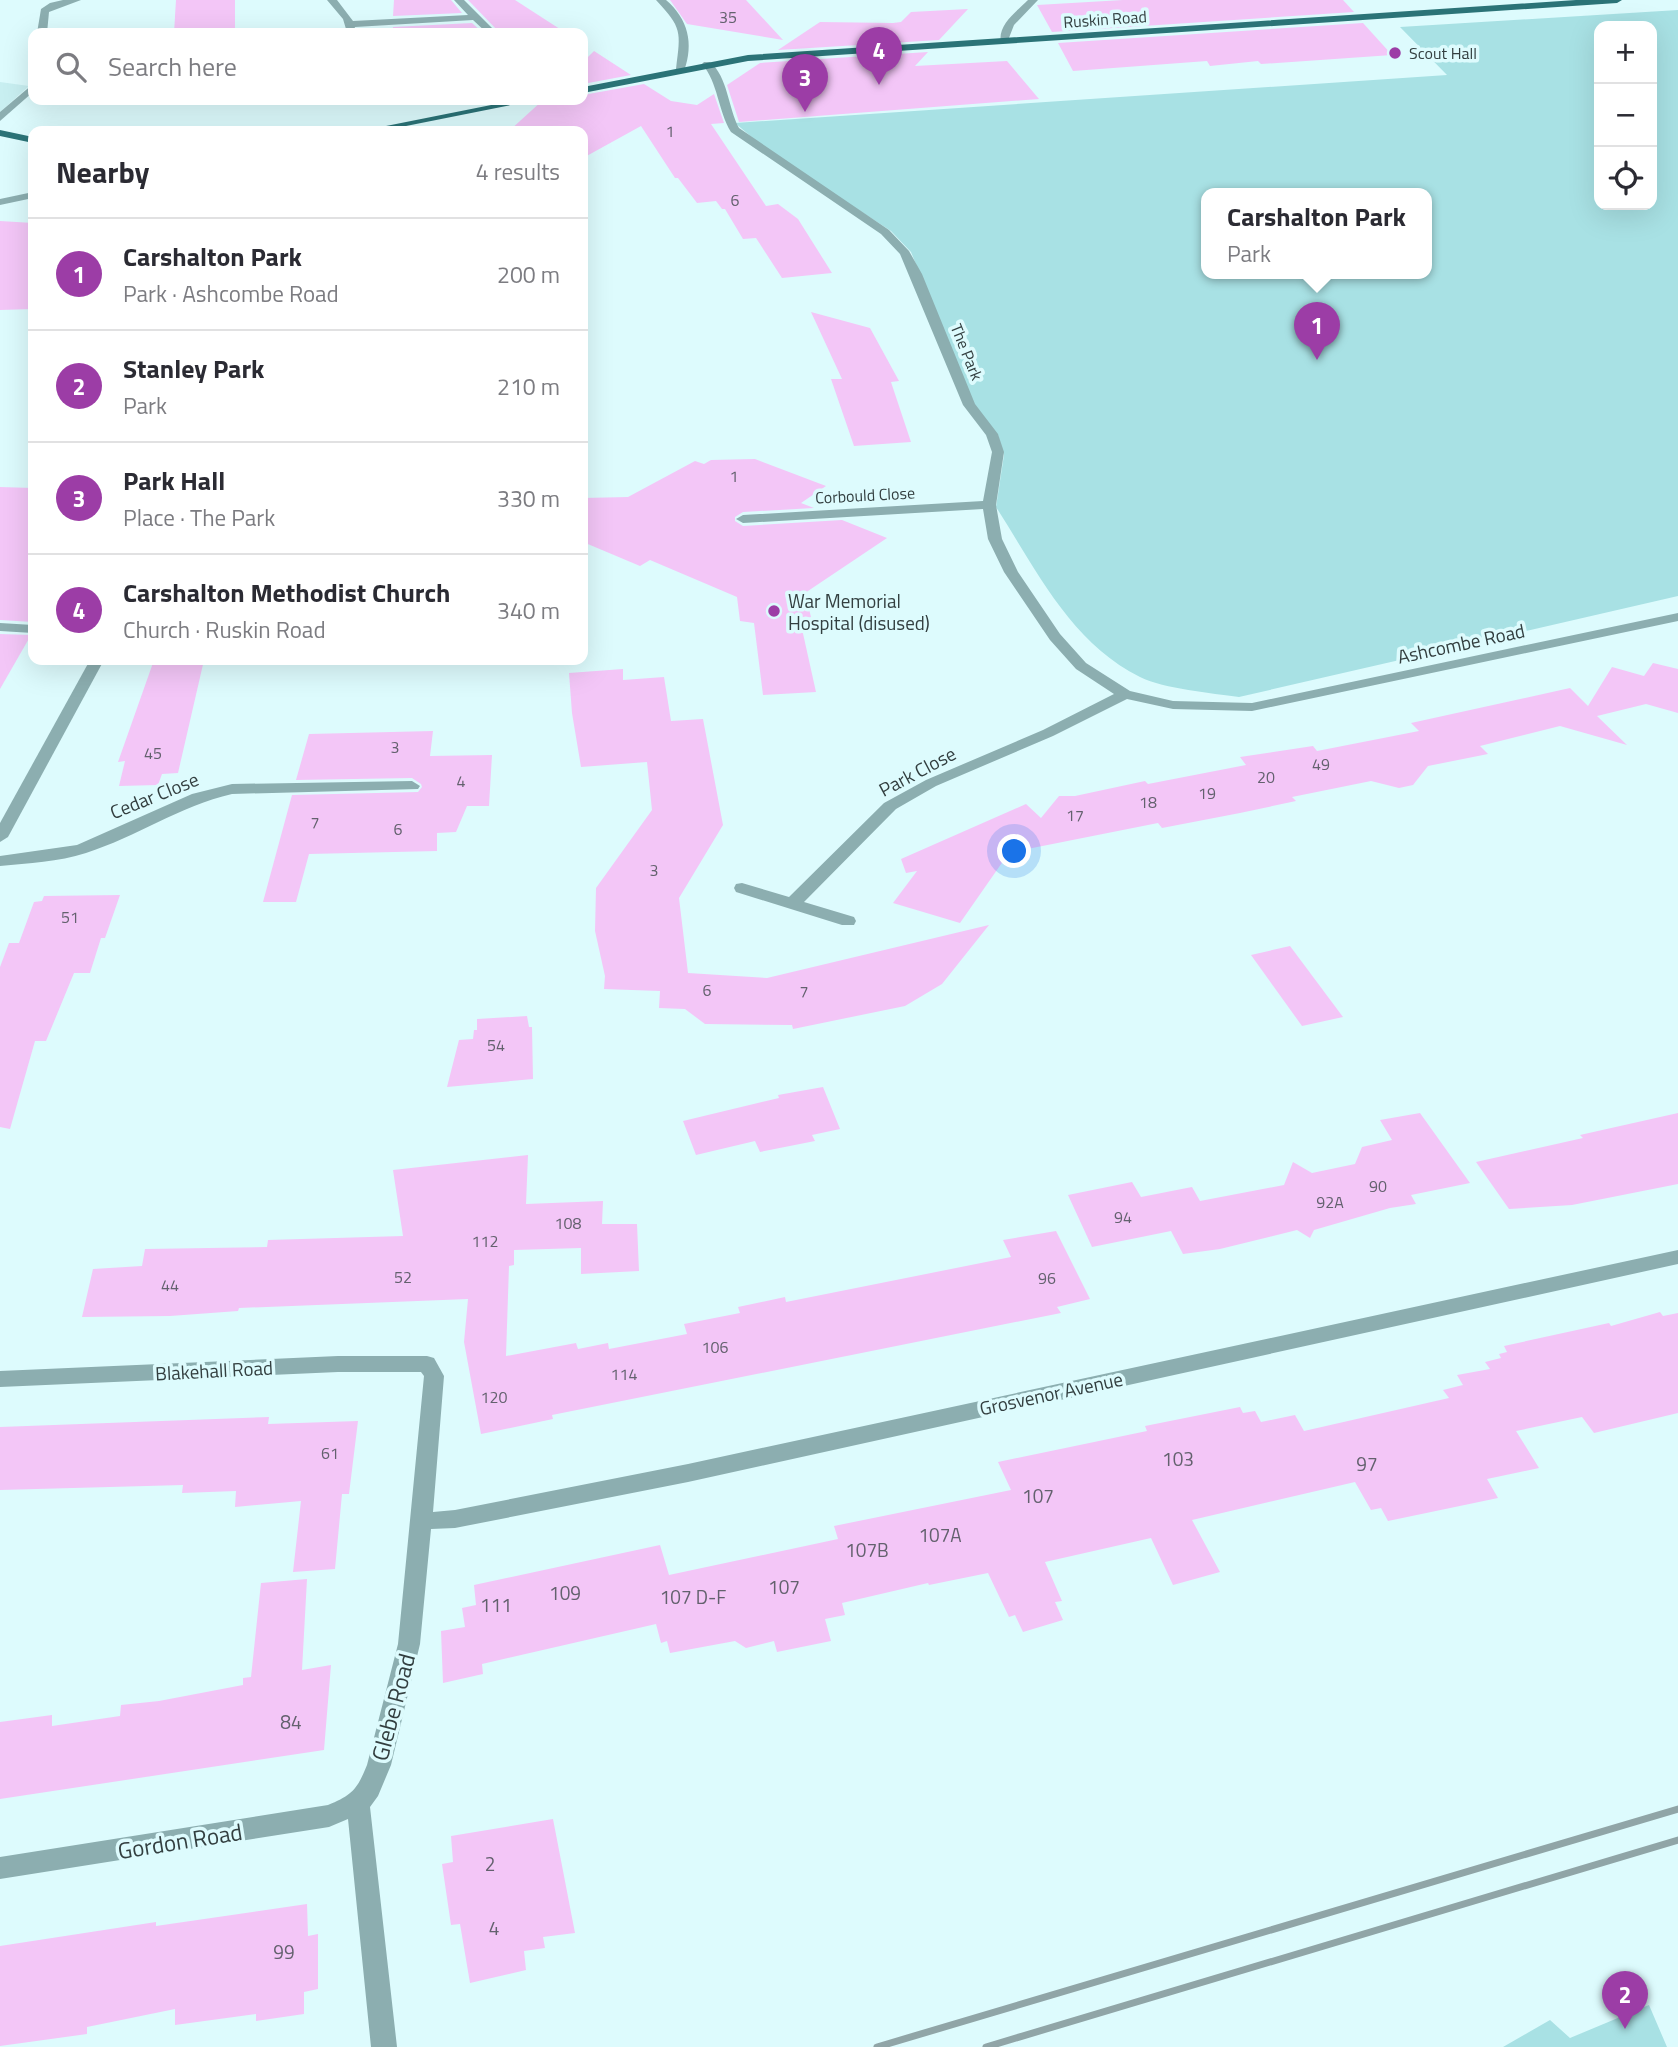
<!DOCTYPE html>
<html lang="en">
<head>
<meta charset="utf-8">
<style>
	body { margin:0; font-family:"Titillium Web",sans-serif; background:#f7f7f7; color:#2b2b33 }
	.controls { position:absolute; right:21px; top:21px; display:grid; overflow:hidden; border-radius:14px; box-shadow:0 7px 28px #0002 }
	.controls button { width:63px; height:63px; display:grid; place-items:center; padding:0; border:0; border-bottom:2px solid #e1e1e2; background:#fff; color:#2b2b33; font:35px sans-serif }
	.you { position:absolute; left:1015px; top:852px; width:24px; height:24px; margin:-18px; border:5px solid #fff; border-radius:50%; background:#1a73e8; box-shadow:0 0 0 10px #1a73e833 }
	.badge { display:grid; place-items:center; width:46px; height:46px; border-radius:50%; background:#9c3da6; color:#fff; font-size:23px; font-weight:700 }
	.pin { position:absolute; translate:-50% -58px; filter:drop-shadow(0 2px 4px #0008) }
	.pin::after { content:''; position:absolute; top:37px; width:24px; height:21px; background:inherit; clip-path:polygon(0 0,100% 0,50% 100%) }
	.popup { position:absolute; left:1201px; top:188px; width:231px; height:91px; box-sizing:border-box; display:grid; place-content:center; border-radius:14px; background:#fff; filter:drop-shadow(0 2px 5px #0005); font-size:23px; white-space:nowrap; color:#7c7c81 }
	.popup b { font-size:26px; color:#2b2b33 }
	.popup::after { content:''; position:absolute; left:50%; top:100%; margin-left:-14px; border:14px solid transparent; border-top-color:#fff }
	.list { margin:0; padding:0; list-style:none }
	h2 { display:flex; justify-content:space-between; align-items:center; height:91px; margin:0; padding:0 28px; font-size:30px }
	h2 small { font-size:23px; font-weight:400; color:#7c7c81 }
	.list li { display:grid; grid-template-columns:46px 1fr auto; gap:21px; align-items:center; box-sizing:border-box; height:112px; padding:0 28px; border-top:2px solid #e1e1e2 }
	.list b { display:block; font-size:26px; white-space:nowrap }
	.list p { margin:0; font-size:23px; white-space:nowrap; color:#7c7c81 }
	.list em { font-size:23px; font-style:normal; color:#7c7c81 }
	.icon { flex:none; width:38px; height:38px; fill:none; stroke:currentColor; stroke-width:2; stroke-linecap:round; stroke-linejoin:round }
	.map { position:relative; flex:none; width:1678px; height:2047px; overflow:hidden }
	.search { position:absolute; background:#fff; box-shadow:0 7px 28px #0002; left:28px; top:28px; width:560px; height:77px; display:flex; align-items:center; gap:18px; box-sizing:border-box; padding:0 24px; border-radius:14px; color:#7c7c81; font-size:26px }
	.panel { position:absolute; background:#fff; box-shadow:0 7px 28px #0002; left:28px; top:126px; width:560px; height:539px; border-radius:14px }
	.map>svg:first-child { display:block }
	.built { fill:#c8eff1 }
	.green { fill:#a8e1e4; fill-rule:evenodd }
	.building { fill:#f3c6f7 }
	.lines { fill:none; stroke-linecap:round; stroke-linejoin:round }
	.minor { fill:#8caeb0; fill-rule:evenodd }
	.major { fill:#2b7377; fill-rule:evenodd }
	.rail { stroke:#90a5a7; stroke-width:7 }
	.poi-dot { fill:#9c3da6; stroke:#ddfbfd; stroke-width:2.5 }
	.labels { text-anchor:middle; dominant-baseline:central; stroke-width:7; stroke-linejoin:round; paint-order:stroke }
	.number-label { font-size:16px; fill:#63616e }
	.far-street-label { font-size:16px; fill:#333f40; stroke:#ddfbfd }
	.far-poi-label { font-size:16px; fill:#333f40; stroke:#ddfbfd; text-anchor:start }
	.poi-label { font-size:19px; fill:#333f40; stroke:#ddfbfd; text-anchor:start }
	.street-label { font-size:19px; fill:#333f40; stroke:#ddfbfd }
	.near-number-label { font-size:19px; fill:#63616e }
	.near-street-label { font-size:23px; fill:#333f40; stroke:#ddfbfd }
</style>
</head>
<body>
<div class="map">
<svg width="1678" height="2047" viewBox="0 0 1678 2047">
	<rect width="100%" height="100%" fill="#ddfbfd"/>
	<!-- built -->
	<polygon class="built" points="0,82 29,86 0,112"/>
	<!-- green -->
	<g class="green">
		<path d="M1678 10V596L1239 697C1211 693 1165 689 1140 677 1070 642 1036 569 996 507L1004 455 998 435 973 404 911 252 891 231 768 151 735 123 1447 75 1400 27ZM1599 26H1652V205H1599ZM1207 194H1427V274H1207Z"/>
		<polygon points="1649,2005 1667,2047 1503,2047 1550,2020 1570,2038"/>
	</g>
	<!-- building -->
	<g class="building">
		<polygon points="176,0 235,0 235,33 174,33"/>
		<polygon points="394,0 451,0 462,13 393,16"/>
		<polygon points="468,0 515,0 566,33 500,33"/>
		<polygon points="670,0 746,0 783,40 687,24"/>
		<polygon points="1123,0 1343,0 1354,12 1052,32 1037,5"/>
		<polygon points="968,9 939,40 778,50 820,22 893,23 901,22 911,12"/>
		<polygon points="472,23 483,33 392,33 393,27"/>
		<polygon points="1363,23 1392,55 1261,64 1258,61 1210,66 1207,61 1073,71 1058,43"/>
		<polygon points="594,51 631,75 583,84 583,62"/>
		<polygon points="928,52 915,66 1007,61 1039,99 739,122 727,85 760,63"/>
		<polygon points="644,84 671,101 697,105 714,94 724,123 711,124 766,206 778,204 798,219 832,273 782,278 756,238 743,239 725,209 722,209 716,201 697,203 678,178 675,178 641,126 583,158 583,131 509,131 543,100 583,100 583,95"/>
		<polygon points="0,221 33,223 33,309 0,310"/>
		<polygon points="811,312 870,328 899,381 891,382 911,442 854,446 831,379 842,379"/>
		<polygon points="755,459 826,486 801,503 814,508 743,512 735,517 735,521 743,526 842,520 887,538 805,593 811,617 800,620 816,692 763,695 754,623 740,621 737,597 650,560 640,566 583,542 583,498 628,497 695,461 704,464 711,460"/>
		<polygon points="0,487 33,488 33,622 0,620"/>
		<polygon points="0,634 31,635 0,689"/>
		<polygon points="154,660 204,660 178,773 162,774 158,785 119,786 125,761 118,762"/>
		<polygon points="1653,663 1678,669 1678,713 1646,704 1597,716 1627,745 1560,726 1480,746 1488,754 1428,766 1413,785 1399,788 1371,781 1292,797 1296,801 1240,813 1162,828 1158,823 1002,854 1006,857 960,923 893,903 917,871 906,873 901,859 1026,804 1041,818 1059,796 1075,796 1145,781 1148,784 1246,765 1240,757 1313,746 1317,751 1419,731 1411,723 1570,688 1588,706 1612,667 1644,676"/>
		<polygon points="623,669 623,680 664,677 671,721 703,719 723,825 679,898 688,973 767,978 989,925 942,984 905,1006 793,1029 792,1025 705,1024 685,1009 659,1008 660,991 604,989 605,976 595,931 596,888 652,810 647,762 581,767 572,713 569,673"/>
		<polygon points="433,731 430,756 492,755 489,806 467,806 456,832 437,833 437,851 309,854 296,902 263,902 292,795 418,792 422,787 421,784 412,778 296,780 309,734"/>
		<polygon points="120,895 105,938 101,938 90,973 74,973 46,1041 35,1041 10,1129 0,1127 0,967 9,943 19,943 34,902 42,901 44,896"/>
		<polygon points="1290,946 1343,1017 1302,1026 1251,955"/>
		<polygon points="527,1016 529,1027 532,1027 533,1079 447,1087 459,1040 473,1039 474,1030 477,1030 477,1019"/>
		<polygon points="823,1087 840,1129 812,1135 815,1141 760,1152 755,1141 696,1155 683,1121 779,1098 778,1095"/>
		<polygon points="1420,1113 1470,1183 1411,1195 1416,1204 1390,1208 1314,1230 1310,1238 1297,1230 1220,1249 1183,1254 1171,1231 1092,1247 1068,1195 1132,1182 1141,1197 1192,1187 1200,1201 1284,1185 1293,1162 1312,1173 1355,1164 1362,1147 1392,1140 1380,1120"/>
		<polygon points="1678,1113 1678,1184 1572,1205 1509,1209 1476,1162 1583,1138 1580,1135"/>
		<polygon points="528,1155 526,1204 603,1201 602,1224 637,1224 639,1271 581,1274 581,1248 514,1250 514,1265 509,1266 506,1356 576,1343 578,1349 608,1343 609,1349 687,1334 684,1324 740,1313 738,1307 785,1297 786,1302 1011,1257 1003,1240 1056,1231 1090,1299 1057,1307 1061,1313 552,1415 553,1419 481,1434 464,1342 468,1299 239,1308 238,1311 170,1316 82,1317 93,1269 142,1266 145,1249 267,1247 268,1240 403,1236 393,1170"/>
		<polygon points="1660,1312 1663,1316 1678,1313 1678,1413 1594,1433 1582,1417 1516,1431 1539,1468 1487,1479 1498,1498 1388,1521 1381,1508 1371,1510 1355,1482 1192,1520 1220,1572 1173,1585 1151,1538 1045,1562 1062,1601 1055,1602 1063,1620 1023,1632 1015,1615 1009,1617 988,1573 929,1585 928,1583 842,1603 845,1615 825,1619 831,1641 777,1652 774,1641 746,1648 735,1641 670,1653 667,1641 661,1643 656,1624 482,1664 483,1674 443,1683 441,1631 465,1627 462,1608 476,1605 474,1585 660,1545 669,1575 838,1539 834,1526 1011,1490 998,1462 1147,1431 1145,1426 1240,1407 1243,1413 1255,1411 1261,1422 1295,1415 1304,1431 1449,1398 1443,1390 1463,1385 1457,1375 1490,1369 1485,1362 1501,1358 1499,1354 1507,1352 1504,1346 1609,1323 1611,1326"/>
		<polygon points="269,1417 268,1424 358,1421 349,1494 342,1494 335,1569 293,1572 301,1501 235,1507 236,1491 182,1493 183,1485 0,1490 0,1427"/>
		<polygon points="307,1579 302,1670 331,1665 324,1750 0,1799 0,1722 52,1715 52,1726 120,1716 121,1705 159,1701 243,1685 243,1678 251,1677 261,1583"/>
		<polygon points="553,1819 575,1933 543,1937 545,1948 524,1951 526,1970 470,1983 460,1924 451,1925 442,1864 453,1862 451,1836"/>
		<polygon points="307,1904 308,1936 318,1934 318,1989 304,1992 304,2014 256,2021 256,2014 175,2025 175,2009 87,2027 87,2034 0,2046 0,1946 156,1922 156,1926"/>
	</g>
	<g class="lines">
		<!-- minor -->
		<g class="minor">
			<polygon points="63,0 81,0 49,12 47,33 37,33 41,9 50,3"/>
			<polygon points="327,0 337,0 353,21 468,15 454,0 464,0 497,33 487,33 473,20 355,27 353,33 342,33 346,29 343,19"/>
			<path d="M656 0H666C688 19 694 43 684 71L676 69C681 31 682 28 656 0Z"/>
			<path d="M1028 0H1038L1014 25 1007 43H1001C997 25 1016 12 1028 0Z"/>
			<path d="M704 62H710C728 77 728 108 739 128L889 230 909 251 922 274 975 404 998 434 1004 452 996 505 1002 539 1018 572 1060 634 1086 663 1130 691 1173 701 1252 703 1678 613V621L1252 711 1173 709 1127 699 1053 736 936 786 896 809 804 902 854 917 856 921 854 925H842L736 892 734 888 736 884 742 883 789 897 884 803 926 780 1043 730 1114 694 1076 669 1050 640 1004 572 988 539 983 509 743 523 736 519 743 515 983 501 992 452 986 435 963 405 900 254 881 234 731 132C718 111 718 82 702 64Z"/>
			<polygon points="33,84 33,92 0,121 0,112"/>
			<polygon points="33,192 33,198 0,205 0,199"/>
			<polygon points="0,623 33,625 33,633 0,631"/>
			<polygon points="90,660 104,660 8,837 0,842 0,823"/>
			<path d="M412 781 420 786 418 789 232 794C180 806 136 837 86 853 58 862 29 863 0 866V856L77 845 192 794 232 784Z"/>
			<path d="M1678 1250V1264L688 1482 455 1528 431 1529 420 1644 391 1765 378 1796 370 1807 397 2047H371L348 1819 329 1827 0 1879V1857L328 1805C352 1795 357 1790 367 1765L398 1644 424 1376 421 1372H338L0 1387V1371L338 1356H427L434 1358 444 1376 433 1512 455 1510 688 1464Z"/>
		</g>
		<!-- major -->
		<g class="major">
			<polygon points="1576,0 1622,0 1617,3 748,61 583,93 583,87 748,55"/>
			<polygon points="516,100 536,100 381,131 361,131"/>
			<polygon points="0,130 33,137 33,143 0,136"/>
		</g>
		<!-- rail -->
		<g class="rail">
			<polyline points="877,2047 1678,1809"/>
			<polyline points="986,2047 1678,1840"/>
		</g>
	</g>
	<!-- markers -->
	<g class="poi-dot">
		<circle cx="1395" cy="53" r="7"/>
		<circle cx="774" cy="611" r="7"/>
	</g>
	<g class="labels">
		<!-- number labels -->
		<g class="number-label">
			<text x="728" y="17">35</text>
			<text x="670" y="131">1</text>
			<text x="735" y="200">6</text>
			<text x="734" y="476">1</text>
			<text x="395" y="747">3</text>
			<text x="153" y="753">45</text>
			<text x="1321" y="764">49</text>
			<text x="1266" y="777">20</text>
			<text x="461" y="781">4</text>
			<text x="1207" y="793">19</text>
			<text x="1148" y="802">18</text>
			<text x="1075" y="815">17</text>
			<text x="315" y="822">7</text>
			<text x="398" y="829">6</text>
			<text x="654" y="870">3</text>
			<text x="70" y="917">51</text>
			<text x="707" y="990">6</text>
			<text x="804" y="991">7</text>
			<text x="496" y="1045">54</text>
			<text x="1378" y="1186">90</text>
			<text x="1330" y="1202">92A</text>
			<text x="1123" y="1217">94</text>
			<text x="568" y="1223">108</text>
			<text x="485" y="1241">112</text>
			<text x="403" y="1277">52</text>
			<text x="1047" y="1278">96</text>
			<text x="170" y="1285">44</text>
			<text x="715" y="1347">106</text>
			<text x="624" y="1374">114</text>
			<text x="494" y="1397">120</text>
			<text x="330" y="1453">61</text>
		</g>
		<!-- far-street labels -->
		<g class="far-street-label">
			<text transform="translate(1105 19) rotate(-4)">Ruskin Road</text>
			<text transform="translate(967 352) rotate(68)">The Park</text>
			<text transform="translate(865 495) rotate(-3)">Corbould Close</text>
		</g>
		<!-- far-poi labels -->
		<g class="far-poi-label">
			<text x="1409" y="53">Scout Hall</text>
		</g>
		<!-- poi labels -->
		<g class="poi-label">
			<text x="788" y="600">War Memorial<tspan x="788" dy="22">Hospital (disused)</tspan></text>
		</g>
		<!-- street labels -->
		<g class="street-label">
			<text transform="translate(1461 643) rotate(-12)">Ashcombe Road</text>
			<text transform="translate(917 771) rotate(-28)">Park Close</text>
			<text transform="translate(154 795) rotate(-22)">Cedar Close</text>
			<text transform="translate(214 1370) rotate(-3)">Blakehall Road</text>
			<text transform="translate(1051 1393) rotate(-12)">Grosvenor Avenue</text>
		</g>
		<!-- near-number labels -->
		<g class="near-number-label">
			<text x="1178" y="1458">103</text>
			<text x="1367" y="1463">97</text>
			<text x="1038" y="1495">107</text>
			<text x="940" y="1534">107A</text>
			<text x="867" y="1549">107B</text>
			<text x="784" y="1586">107</text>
			<text x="565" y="1592">109</text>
			<text x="693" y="1596">107 D-F</text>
			<text x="496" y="1604">111</text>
			<text x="291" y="1721">84</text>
			<text x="490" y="1863">2</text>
			<text x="494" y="1927">4</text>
			<text x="284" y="1951">99</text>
		</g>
		<!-- near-street labels -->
		<g class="near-street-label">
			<text transform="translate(393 1707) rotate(-75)">Glebe Road</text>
			<text transform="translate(180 1841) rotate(-9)">Gordon Road</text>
		</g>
	</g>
</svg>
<div class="controls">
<button>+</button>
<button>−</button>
<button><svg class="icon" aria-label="locate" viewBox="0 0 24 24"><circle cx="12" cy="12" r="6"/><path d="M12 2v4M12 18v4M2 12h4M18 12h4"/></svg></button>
</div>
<div class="you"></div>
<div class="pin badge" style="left:1317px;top:360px">1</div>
<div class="popup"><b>Carshalton Park</b>Park</div>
<div class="pin badge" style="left:1625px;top:2029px">2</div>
<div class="pin badge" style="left:805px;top:112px">3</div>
<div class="pin badge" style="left:879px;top:85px">4</div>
<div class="search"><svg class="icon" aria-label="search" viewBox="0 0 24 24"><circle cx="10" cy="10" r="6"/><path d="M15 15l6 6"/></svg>Search here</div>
<section class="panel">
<h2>Nearby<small>4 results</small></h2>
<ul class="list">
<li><span class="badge">1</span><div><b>Carshalton Park</b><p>Park · Ashcombe Road</p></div><em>200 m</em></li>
<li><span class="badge">2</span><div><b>Stanley Park</b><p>Park</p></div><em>210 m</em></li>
<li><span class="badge">3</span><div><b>Park Hall</b><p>Place · The Park</p></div><em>330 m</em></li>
<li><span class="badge">4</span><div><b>Carshalton Methodist Church</b><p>Church · Ruskin Road</p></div><em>340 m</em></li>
</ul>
</section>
</div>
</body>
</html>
